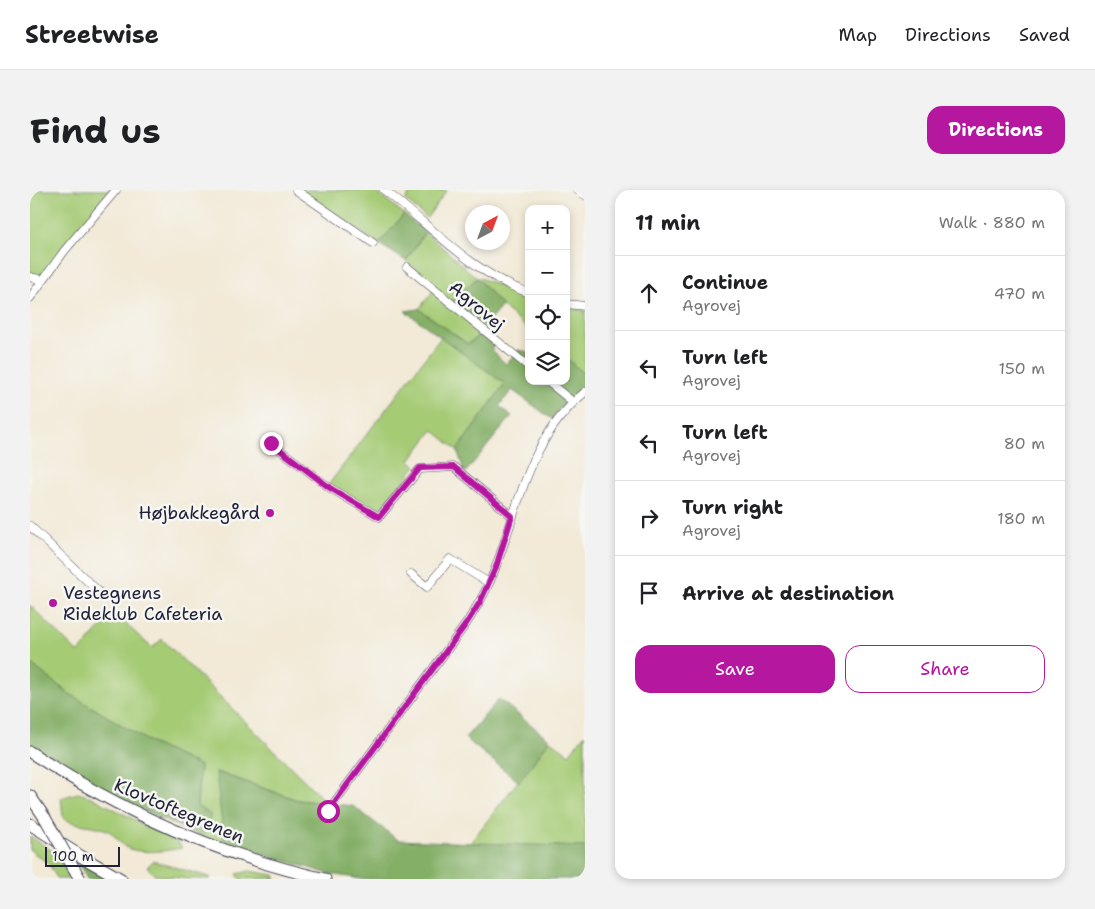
<!DOCTYPE html>
<html lang="en">
<head>
<meta charset="utf-8">
<style>
	body { margin:0; font-family:"Shantell Sans",sans-serif; background:#f2f2f2; color:#202124 }
	.controls { position:absolute; right:15px; top:15px; display:grid; overflow:hidden; border-radius:10px; box-shadow:0 2px 8px #0003 }
	.controls button { width:45px; height:45px; display:grid; place-items:center; padding:0; border:0; border-bottom:1px solid #e0e0e0; background:#fff; color:#202124; font:25px sans-serif }
	.compass { position:absolute; left:435px; top:15px; width:45px; height:45px; border-radius:50%; background:#fff; box-shadow:0 2px 8px #0003; rotate:41deg }
	.scale { position:absolute; left:15px; bottom:12px; width:75px; box-sizing:border-box; padding-left:5px; border:2px solid #22223b; border-top:0; font-size:14px; line-height:18px; white-space:nowrap; color:#22223b; -webkit-text-stroke:4px #f6f6f2; paint-order:stroke }
	.stop { position:absolute; width:15px; height:15px; margin:-11px; border:4px solid #b5179e; border-radius:50%; background:#fff }
	.stop.end { background:#b5179e; border-color:#fff; box-shadow:0 1px 5px #0008 }
	.list { margin:0; padding:0; list-style:none }
	h2 { display:flex; justify-content:space-between; align-items:center; height:65px; margin:0; padding:0 20px; font-size:21px }
	h2 small { font-size:16px; font-weight:400; color:#757577 }
	.list li { display:grid; grid-template-columns:32px 1fr auto; gap:15px; align-items:center; box-sizing:border-box; height:75px; padding:0 20px; border-top:1px solid #e0e0e0 }
	.list b { display:block; font-size:19px; white-space:nowrap }
	.list p { margin:0; font-size:16px; white-space:nowrap; color:#757577 }
	.list em { font-size:16px; font-style:normal; color:#757577 }
	.actions { display:flex; gap:10px; padding:15px 20px }
	.actions a { flex:1; padding:11px 0; border:1px solid #b5179e; border-radius:15px; text-align:center; font-size:18px; color:#b5179e }
	.actions .main { background:#b5179e; color:#fff }
	.icon { flex:none; width:28px; height:28px; fill:none; stroke:currentColor; stroke-width:2; stroke-linecap:round; stroke-linejoin:round }
	.map { position:relative; flex:none; width:555px; height:689px; overflow:hidden; border-radius:15px }
	header { display:flex; align-items:center; gap:30px; box-sizing:border-box; height:70px; padding:0 25px; background:#fff; border-bottom:1px solid #e0e0e0 }
	header strong { font-size:24px }
	nav { display:flex; gap:28px; margin-inline-start:auto; font-size:18px }
	.intro { display:flex; align-items:center; justify-content:space-between; box-sizing:border-box; height:120px; padding:0 30px }
	h1 { margin:0; font-size:35px }
	.button { padding:12px 22px; border-radius:15px; background:#b5179e; color:#fff; font-size:18px; font-weight:700 }
	main { display:flex; gap:30px; padding:0 30px }
	aside { flex:1; background:#fff; border-radius:15px; box-shadow:0 2px 8px #0003 }
	.map>svg:first-child { display:block }
	.green { fill:#a5cb75; stroke:#647658 }
	.forest { fill:#84af66; stroke:#536850 }
	.lines { fill:none; stroke-linecap:round; stroke-linejoin:round }
	.minor-casing { stroke:#414052; stroke-width:9 }
	.highway-casing { stroke:#414052; stroke-width:13 }
	.minor { stroke:#fff; stroke-width:8 }
	.highway { stroke:#fff; stroke-width:11 }
	.highway-bridge-casing { stroke:#414052; stroke-width:13; stroke-linecap:butt }
	.highway-bridge { stroke:#fff; stroke-width:11 }
	.route { stroke:#b5179e; stroke-width:6 }
	.poi-dot { fill:#b5179e; stroke:#f6f6f2; stroke-width:2 }
	.labels { text-anchor:middle; dominant-baseline:central; stroke-width:5; stroke-linejoin:round; paint-order:stroke }
	.street-label { font-size:18px; fill:#22223b; stroke:#f6f6f2 }
	.poi-label { font-size:18px; fill:#22223b; stroke:#f6f6f2; text-anchor:end }
</style>
</head>
<body>
<header>
<strong>Streetwise</strong>
<nav><a>Map</a><a>Directions</a><a>Saved</a></nav>
</header>
<div class="intro"><h1>Find us</h1><a class="button">Directions</a></div>
<main>
<div class="map">
<svg width="555" height="689" viewBox="0 0 555 689">
	<rect width="100%" height="100%" fill="#f6f6f2"/>
	<filter id="ink" filterUnits="userSpaceOnUse"><feTurbulence type="fractalNoise" baseFrequency=".02" numOctaves="2"/><feDisplacementMap in="SourceGraphic" scale="10" xChannelSelector="R" yChannelSelector="G"/><feConvolveMatrix kernelMatrix="1 2 1 2 8 2 1 2 1" color-interpolation-filters="sRGB"/></filter>
	<filter id="wash" filterUnits="userSpaceOnUse"><feTurbulence type="fractalNoise" baseFrequency=".0096" numOctaves="4" result="noise"/><feDisplacementMap in="SourceGraphic" scale="20" xChannelSelector="R" yChannelSelector="G"/><feGaussianBlur stdDeviation="1.12" result="paint"/><feColorMatrix in="noise" values="0 0 0 0 0 0 0 0 0 0 0 0 0 0 0 0 0 1.4 0 .05"/><feComposite in="paint" operator="in"/></filter>
	<g filter="url(#wash)">
		<rect width="100%" height="100%" fill="#f2e9d6"/>
		<!-- green -->
		<g class="green">
			<polygon points="0,0 82,0 10,86 0,84"/>
			<polygon points="270,0 344,0 374,24 349,54"/>
			<polygon points="383,0 417,0 397,28 375,10"/>
			<polygon points="395,42 447,88 450,88 499,107 499,140 472,116 447,88 421,111 376,71"/>
			<polygon points="403,101 452,143 438,154 389,119"/>
			<polygon points="536,118 555,120 555,185 536,168"/>
			<polygon points="411,147 475,194 427,260 403,240 380,270 386,276 347,324 299,294"/>
			<polygon points="0,415 46,461 49,462 84,423 122,458 132,449 297,613 268,610 187,582 194,652 173,647 167,616 170,576 123,554 38,503 0,473"/>
			<polygon points="555,544 555,657 440,653 520,550 539,564"/>
			<path d="M47 603 59 606 148 652 152 658C137 661 103 666 92 654 86 648 81 641 74 639 60 634 45 636 33 628L31 608Z"/>
			<polygon points="0,646 28,665 40,689 27,689 19,674 0,660"/>
			<polygon points="123,671 179,687 181,689 158,689 125,685 117,677"/>
			<polygon points="220,681 244,685 246,688 210,689 207,684"/>
		</g>
		<!-- forest -->
		<g class="forest">
			<polygon points="374,24 395,42 376,71 349,54"/>
			<polygon points="447,88 472,116 454,137 421,111"/>
			<polygon points="389,119 438,154 452,143 463,151 462,160 476,174 488,160 499,162 499,191 536,191 536,168 555,185 555,194 537,210 522,229 482,200 469,216 482,226 435,283 427,260 475,194 375,121"/>
			<polygon points="0,473 38,503 123,554 170,576 167,616 181,625 173,647 117,622 49,587 0,556"/>
			<polygon points="469,509 520,550 489,592 435,548"/>
			<polygon points="186,582 268,610 323,616 368,650 555,657 555,689 332,689 299,684 194,652"/>
			<polygon points="53,674 80,689 57,689 50,676"/>
		</g>
	</g>
	<g filter="url(#ink)">
		<g class="lines">
			<!-- minor casing -->
			<g class="minor-casing">
				<g id="minor">
					<polyline points="266,0 343,53"/>
					<path d="M354 0C400 35 443 84 499 103"/>
					<polyline points="547,0 555,5"/>
					<polyline points="377,77 499,177"/>
					<polyline points="0,87 13,90"/>
					<polyline points="0,108 35,60 86,0"/>
					<polyline points="536,114 555,116"/>
					<polyline points="517,191 543,212"/>
					<polyline points="241,253 300,298 349,327 390,279 424,277 482,326"/>
					<polyline points="0,336 72,405"/>
					<polyline points="381,384 397,397 420,369 459,393"/>
					<path d="M298 621 436 434C448 415 459 397 466 376 491 310 498 250 555 202"/>
				</g>
			</g>
			<!-- highway casing -->
			<g class="highway-casing">
				<g id="highway">
					<path d="M0 562C91 622 188 665 295 689"/>
					<polyline points="0,606 15,628"/>
					<polyline points="0,634 52,667 91,689"/>
				</g>
			</g>
			<!-- minor -->
			<use href="#minor" class="minor"/>
			<!-- highway -->
			<use href="#highway" class="highway"/>
			<!-- highway-bridge casing -->
			<g class="highway-bridge-casing">
				<polyline id="highway-bridge" points="15,628 50,689"/>
			</g>
			<!-- highway-bridge -->
			<use href="#highway-bridge" class="highway-bridge"/>
		</g>
	</g>
	<g class="lines" filter="url(#ink)">
		<!-- route -->
		<polyline class="route" points="241,253 300,298 349,327 390,278 424,277 482,326 466,377 450,412 436,434 298,621"/>
	</g>
	<!-- markers -->
	<g class="poi-dot">
		<circle cx="240" cy="323" r="5"/>
		<circle cx="23" cy="413" r="5"/>
	</g>
	<g class="labels">
		<!-- street labels -->
		<g class="street-label">
			<text transform="translate(447 116) rotate(40)">Agrovej</text>
			<text transform="translate(149 621) rotate(23)">Klovtoftegrenen</text>
		</g>
		<!-- poi labels -->
		<g class="poi-label">
			<text x="230" y="323">Højbakkegård</text>
			<text x="33" y="403" text-anchor="start">Vestegnens<tspan x="33" dy="21">Rideklub Cafeteria</tspan></text>
		</g>
	</g>
</svg>
<div class="controls">
<button>+</button>
<button>−</button>
<button><svg class="icon" aria-label="locate" viewBox="0 0 24 24"><circle cx="12" cy="12" r="6"/><path d="M12 2v4M12 18v4M2 12h4M18 12h4"/></svg></button>
<button><svg class="icon" aria-label="layers" viewBox="0 0 24 24"><path d="M12 4l9 5-9 5-9-5zM3 14l9 5 9-5"/></svg></button>
</div>
<svg class="compass" viewBox="-18 -18 36 36"><path d="M0-13l5 13h-10z" fill="#e53935"/><path d="M0 13l5-13h-10z" fill="#757577"/></svg>
<div class="scale">100 m</div>
<div class="stop" style="left:298px;top:621px"></div>
<div class="stop end" style="left:241px;top:253px"></div>
</div>
<aside>
<h2>11 min<small>Walk · 880 m</small></h2>
<ul class="list">
<li><svg class="icon" aria-label="ahead" viewBox="0 0 24 24"><path d="M12 20V5M6 11l6-6 6 6"/></svg><div><b>Continue</b><p>Agrovej</p></div><em>470 m</em></li>
<li><svg class="icon" aria-label="left" viewBox="0 0 24 24"><path d="M17 20v-9H6M10 6l-5 5 5 5"/></svg><div><b>Turn left</b><p>Agrovej</p></div><em>150 m</em></li>
<li><svg class="icon" aria-label="left" viewBox="0 0 24 24"><path d="M17 20v-9H6M10 6l-5 5 5 5"/></svg><div><b>Turn left</b><p>Agrovej</p></div><em>80 m</em></li>
<li><svg class="icon" aria-label="right" viewBox="0 0 24 24"><path d="M7 20v-9h11M14 6l5 5-5 5"/></svg><div><b>Turn right</b><p>Agrovej</p></div><em>180 m</em></li>
<li><svg class="icon" aria-label="arrive" viewBox="0 0 24 24"><path d="M6 21V4h12l-3 4 3 4H6"/></svg><div><b>Arrive at destination</b></div></li>
</ul>
<div class="actions"><a class="main">Save</a><a>Share</a></div>
</aside>
</main>
</body>
</html>
